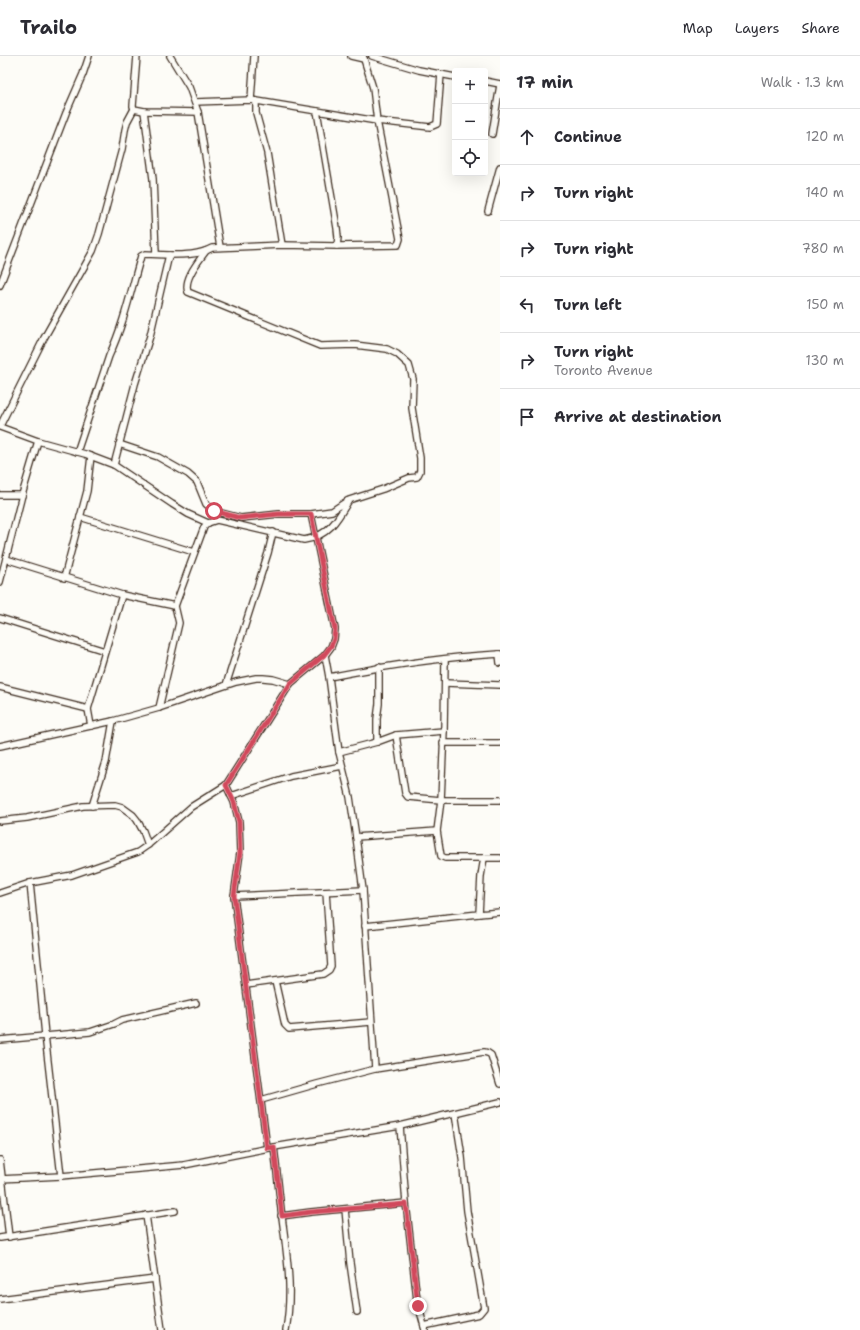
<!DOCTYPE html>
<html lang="en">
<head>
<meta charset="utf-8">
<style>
	body { margin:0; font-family:"Shantell Sans",sans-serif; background:#f2f2f3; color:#2b2b33 }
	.controls { position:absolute; right:12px; top:12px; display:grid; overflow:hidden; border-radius:4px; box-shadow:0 4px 16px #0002 }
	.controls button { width:36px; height:36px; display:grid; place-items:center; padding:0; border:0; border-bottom:1px solid #e1e1e2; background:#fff; color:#2b2b33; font:20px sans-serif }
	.stop { position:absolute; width:12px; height:12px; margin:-9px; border:3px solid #d1495b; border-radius:50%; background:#fff }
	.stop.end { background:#d1495b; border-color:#fff; box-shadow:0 1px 4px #0008 }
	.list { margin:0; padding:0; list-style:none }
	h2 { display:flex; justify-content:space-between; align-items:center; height:52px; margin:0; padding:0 16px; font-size:17px }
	h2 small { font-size:13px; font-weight:400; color:#7c7c81 }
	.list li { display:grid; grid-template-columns:26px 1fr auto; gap:12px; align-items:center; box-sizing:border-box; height:56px; padding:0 16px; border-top:1px solid #e1e1e2 }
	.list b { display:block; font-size:15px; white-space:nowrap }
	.list p { margin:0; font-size:13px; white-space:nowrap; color:#7c7c81 }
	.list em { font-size:13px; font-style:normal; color:#7c7c81 }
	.icon { flex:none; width:22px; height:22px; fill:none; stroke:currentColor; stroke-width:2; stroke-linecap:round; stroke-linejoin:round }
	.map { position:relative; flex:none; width:500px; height:1274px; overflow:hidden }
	header { display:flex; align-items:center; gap:24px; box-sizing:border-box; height:56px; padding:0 20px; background:#fff; border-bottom:1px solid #e1e1e2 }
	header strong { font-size:19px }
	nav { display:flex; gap:22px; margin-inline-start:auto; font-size:14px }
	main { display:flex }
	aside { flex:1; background:#fff }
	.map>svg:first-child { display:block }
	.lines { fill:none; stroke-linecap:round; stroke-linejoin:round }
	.minor-casing { stroke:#3b2a1e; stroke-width:8 }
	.minor { stroke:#fdfcf7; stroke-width:5.5 }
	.route { stroke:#d1495b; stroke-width:5 }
</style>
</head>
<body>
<header>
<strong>Trailo</strong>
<nav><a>Map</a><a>Layers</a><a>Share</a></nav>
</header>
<main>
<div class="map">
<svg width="500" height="1274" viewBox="0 0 500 1274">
	<rect width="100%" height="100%" fill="#fdfcf7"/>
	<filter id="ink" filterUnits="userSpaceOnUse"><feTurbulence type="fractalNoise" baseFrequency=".025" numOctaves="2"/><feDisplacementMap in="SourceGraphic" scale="8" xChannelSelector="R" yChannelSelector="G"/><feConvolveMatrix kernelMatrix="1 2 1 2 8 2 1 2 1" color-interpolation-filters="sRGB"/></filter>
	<g filter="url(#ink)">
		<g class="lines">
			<!-- minor casing -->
			<g class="minor-casing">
				<g id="minor">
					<polyline points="137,0 133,50 134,53 144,55 198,56 220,191"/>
					<polyline points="170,0 189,31 198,56"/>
					<polyline points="351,0 364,3"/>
					<polyline points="372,0 419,14 455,21"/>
					<polyline points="485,25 500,28"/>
					<polyline points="251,44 254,0"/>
					<polyline points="256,45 256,57 267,97 282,189"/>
					<polyline points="195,46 251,44 377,65 430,71 437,68 441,18"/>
					<polyline points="144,55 153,123 156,198"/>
					<polyline points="317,55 337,172 338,181 337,190"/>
					<polyline points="492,78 500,29"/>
					<polyline points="488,155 500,111"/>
					<polyline points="0,229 66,57 83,18 89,0"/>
					<polyline points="0,370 44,282 93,195 99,178 122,93 125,74 127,66 134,53"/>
					<polyline points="0,371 38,385 85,398 114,409 172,448 188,458 208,467"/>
					<polyline points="119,388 158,401 188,418 197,426 206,448 214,455 241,462 279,458 311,458 332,455 347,445"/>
					<path d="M77 396 109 300C124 268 131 234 141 200L145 198 169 199"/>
					<path d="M114 409 135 328 150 280 169 199C184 199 199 199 212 192L282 189 337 190 398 189 400 183 377 65 373 32 363 0"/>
					<polyline points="0,439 22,439"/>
					<polyline points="80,461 194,496"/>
					<path d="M6 503 122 539 175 550 204 471 208 467 217 464 304 484C328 481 338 463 349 444L383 433 409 422 417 421 420 415V402L412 352 413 323 409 309 397 298 387 293 355 289 320 290 188 236C183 223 199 205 206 195"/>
					<polyline points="64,522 87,435 91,400"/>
					<polyline points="0,526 22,439 38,385"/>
					<polyline points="0,562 105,595"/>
					<polyline points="499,598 500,607"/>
					<polyline points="325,599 329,621 339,696 350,741 356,781 363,834 375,1013"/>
					<polyline points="445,603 444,675 441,744 437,775 441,800 445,802 500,802"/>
					<path d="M329 621C385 610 442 601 500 598"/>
					<polyline points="445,627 500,629"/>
					<polyline points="226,629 268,497 273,476"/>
					<polyline points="0,631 88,653"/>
					<polyline points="159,652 179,567 175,550"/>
					<polyline points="91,670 88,653 122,539"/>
					<polyline points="396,679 405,737 408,741 441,744 500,744"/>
					<polyline points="377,686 377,663 379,648 379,611"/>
					<polyline points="443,687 500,687"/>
					<polyline points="0,690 113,665 159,652 236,626 256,622 263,622 273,623 290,628"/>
					<polyline points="339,696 377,686 396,679 444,675"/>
					<polyline points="226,729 234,746 239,766 240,797 234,840 267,1092"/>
					<polyline points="231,740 291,720 342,710"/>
					<polyline points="92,750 106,706 113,665"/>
					<polyline points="0,765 27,762 83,750 115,749 122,751 133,759 137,764 143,775 148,789"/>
					<polyline points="356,781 437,775"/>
					<polyline points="30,827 45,979 61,1120"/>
					<polyline points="0,837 30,827 72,819 138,796 148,789 191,751 226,729 290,628 325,599 331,591 334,583 335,573 311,458"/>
					<polyline points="234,840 363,834"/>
					<polyline points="479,858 500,856"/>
					<polyline points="365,870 479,858 481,820 484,802"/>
					<polyline points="275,925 285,969 289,973 371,966"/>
					<polyline points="246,929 323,918 329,914 331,910 326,836"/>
					<polyline points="0,984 90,976 114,968 122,964 196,947"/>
					<polyline points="261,1044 317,1028 375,1013 484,996 488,997 491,999 500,1028"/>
					<polyline points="400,1070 406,1147 417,1244 425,1274"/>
					<path d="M274 1091C277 1114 279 1138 282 1161 287 1200 293 1234 286 1274"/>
					<polyline points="0,1104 9,1181"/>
					<polyline points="0,1123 61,1120 184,1109 274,1091 400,1070 500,1046"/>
					<polyline points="345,1153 350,1207 357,1256"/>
					<polyline points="146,1159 162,1274"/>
					<polyline points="281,1160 311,1156 406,1147"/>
					<polyline points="0,1182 175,1155"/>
					<polyline points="0,1243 155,1223"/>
					<polyline points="424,1270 479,1258 484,1252 467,1155 462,1101 455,1057"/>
				</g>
			</g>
			<!-- minor -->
			<use href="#minor" class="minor"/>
		</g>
	</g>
	<g class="lines" filter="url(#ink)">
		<!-- route -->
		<polyline class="route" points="214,455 240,462 279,458 311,458 335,573 334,583 331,590 324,599 290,628 226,729 234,746 239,766 240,797 234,840 267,1092 274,1091 282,1160 311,1156 406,1148 418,1250"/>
	</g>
</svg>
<div class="controls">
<button>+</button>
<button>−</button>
<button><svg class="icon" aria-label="locate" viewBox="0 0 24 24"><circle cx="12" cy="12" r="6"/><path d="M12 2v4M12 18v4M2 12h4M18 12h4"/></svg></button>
</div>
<div class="stop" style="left:214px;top:455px"></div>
<div class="stop end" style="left:418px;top:1250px"></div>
</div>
<aside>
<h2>17 min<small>Walk · 1.3 km</small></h2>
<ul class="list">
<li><svg class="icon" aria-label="ahead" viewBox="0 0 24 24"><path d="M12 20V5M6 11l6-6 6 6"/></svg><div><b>Continue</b></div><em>120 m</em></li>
<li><svg class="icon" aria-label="right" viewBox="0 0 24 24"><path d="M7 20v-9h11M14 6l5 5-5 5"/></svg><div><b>Turn right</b></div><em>140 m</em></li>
<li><svg class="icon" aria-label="right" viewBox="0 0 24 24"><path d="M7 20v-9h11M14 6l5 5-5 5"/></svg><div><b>Turn right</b></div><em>780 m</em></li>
<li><svg class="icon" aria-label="left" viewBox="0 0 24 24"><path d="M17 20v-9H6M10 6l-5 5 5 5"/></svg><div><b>Turn left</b></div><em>150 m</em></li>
<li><svg class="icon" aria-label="right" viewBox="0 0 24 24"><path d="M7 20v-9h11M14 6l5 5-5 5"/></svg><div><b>Turn right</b><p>Toronto Avenue</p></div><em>130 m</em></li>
<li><svg class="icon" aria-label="arrive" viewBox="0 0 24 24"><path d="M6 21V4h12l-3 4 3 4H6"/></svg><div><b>Arrive at destination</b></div></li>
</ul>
</aside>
</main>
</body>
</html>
